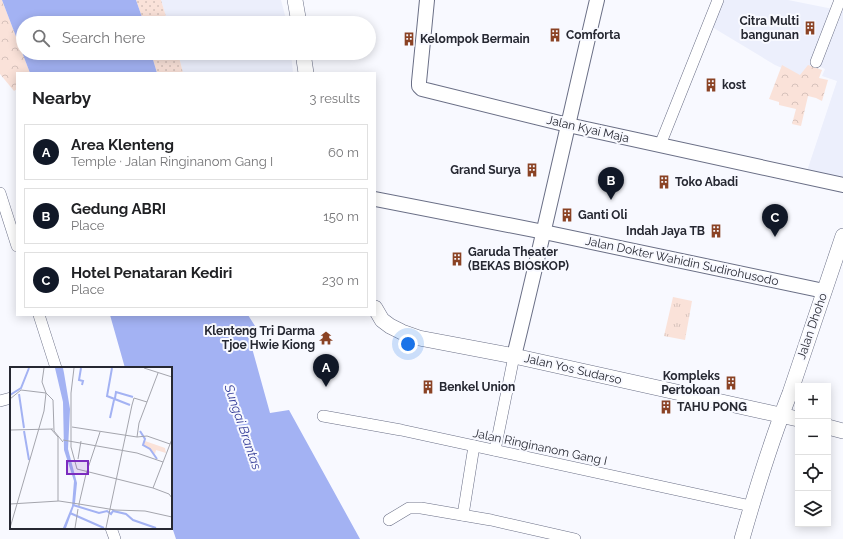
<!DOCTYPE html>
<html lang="en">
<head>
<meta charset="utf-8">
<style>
	body { margin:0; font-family:Raleway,sans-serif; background:#f6f6f6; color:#202124 }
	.controls { position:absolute; right:12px; bottom:12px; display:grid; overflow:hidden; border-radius:0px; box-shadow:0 2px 10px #0003 }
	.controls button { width:36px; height:36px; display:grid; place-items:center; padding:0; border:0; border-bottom:1px solid #e0e0e0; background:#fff; color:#202124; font:20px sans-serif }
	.you { position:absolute; left:408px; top:344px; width:14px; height:14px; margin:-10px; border:3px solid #fff; border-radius:50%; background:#1a73e8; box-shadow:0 0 0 6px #1a73e833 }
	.badge { display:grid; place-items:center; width:26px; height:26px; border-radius:50%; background:#111827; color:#fff; font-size:13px; font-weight:700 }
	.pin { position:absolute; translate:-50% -33px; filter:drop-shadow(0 1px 2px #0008) }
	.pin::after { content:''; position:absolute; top:21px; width:14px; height:12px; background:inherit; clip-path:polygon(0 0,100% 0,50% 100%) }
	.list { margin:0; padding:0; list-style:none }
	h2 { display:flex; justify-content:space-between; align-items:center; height:52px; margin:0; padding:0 16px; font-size:17px }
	h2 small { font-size:13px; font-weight:400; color:#757577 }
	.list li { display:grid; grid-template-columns:26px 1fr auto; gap:12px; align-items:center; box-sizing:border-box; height:56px; margin:0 8px 8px; padding:0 8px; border:1px solid #e0e0e0; border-radius:0px }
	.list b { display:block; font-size:15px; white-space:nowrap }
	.list p { margin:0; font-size:13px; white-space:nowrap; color:#757577 }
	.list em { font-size:13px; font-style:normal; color:#757577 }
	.icon { flex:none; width:22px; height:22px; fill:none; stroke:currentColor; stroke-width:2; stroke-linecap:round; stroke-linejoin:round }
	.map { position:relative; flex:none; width:843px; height:539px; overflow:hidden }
	.search { position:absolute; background:#fff; box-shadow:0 2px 10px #0003; left:16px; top:16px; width:360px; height:44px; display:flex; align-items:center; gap:10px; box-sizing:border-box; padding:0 14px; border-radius:22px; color:#757577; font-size:15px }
	.panel { position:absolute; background:#fff; box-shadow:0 2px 10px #0003; left:16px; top:72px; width:360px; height:244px; border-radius:0px }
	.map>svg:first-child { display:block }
	.built { fill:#eceffc }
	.grass { fill:url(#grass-dots) }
	.forest { fill:url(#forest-crowns) }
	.park { fill:url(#park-tufts) }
	.water { fill:#a3b2f3 }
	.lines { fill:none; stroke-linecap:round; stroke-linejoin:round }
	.minor-casing { stroke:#6a6f86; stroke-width:12 }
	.tertiary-casing { stroke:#6a6f86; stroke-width:16 }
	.secondary-casing { stroke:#6a6f86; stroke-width:16 }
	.minor { stroke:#fff; stroke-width:11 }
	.tertiary { stroke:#fff; stroke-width:14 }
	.secondary { stroke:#fff; stroke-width:15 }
	.labels { text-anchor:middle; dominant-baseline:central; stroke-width:4; stroke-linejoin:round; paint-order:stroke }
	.poi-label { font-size:12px; font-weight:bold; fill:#262832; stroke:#f8f9ff; text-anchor:start }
	.street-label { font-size:12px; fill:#262832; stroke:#f8f9ff }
	.water-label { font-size:13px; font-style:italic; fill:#353e99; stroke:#f8f9ff }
	.inset-river { fill:none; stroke:#a3b2f3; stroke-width:2 }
	.inset-road { fill:none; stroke:#a4a5ad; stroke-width:1 }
	.view { fill:#7b2cbf; fill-opacity:0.15; stroke:#7b2cbf; stroke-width:2 }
	.inset-edge { fill:none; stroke:#262832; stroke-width:2 }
</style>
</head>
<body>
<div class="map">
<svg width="843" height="539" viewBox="0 0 843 539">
	<defs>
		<pattern id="grass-dots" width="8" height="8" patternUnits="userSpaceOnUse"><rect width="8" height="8" fill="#fae2d9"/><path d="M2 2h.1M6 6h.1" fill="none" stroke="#d6c2bb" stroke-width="1.8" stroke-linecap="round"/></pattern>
		<pattern id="forest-crowns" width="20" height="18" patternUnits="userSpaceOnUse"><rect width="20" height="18" fill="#fae2d9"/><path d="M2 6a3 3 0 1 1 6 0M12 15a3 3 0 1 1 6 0" fill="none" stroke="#d6c2bb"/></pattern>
		<pattern id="park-tufts" width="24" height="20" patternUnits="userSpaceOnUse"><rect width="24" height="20" fill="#fae2d9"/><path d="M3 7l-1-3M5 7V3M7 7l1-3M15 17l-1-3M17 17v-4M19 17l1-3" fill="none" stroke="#d6c2bb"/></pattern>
	</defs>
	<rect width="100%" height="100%" fill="#f8f9ff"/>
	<!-- built -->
	<g class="built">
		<polygon points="161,0 281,0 287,23 168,23"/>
		<polygon points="721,0 788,0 843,11 843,183 807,171 837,81 822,76 825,69 812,63 803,77 775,65 712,27"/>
		<polygon points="178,53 291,53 293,73 183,73"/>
	</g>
	<!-- grass -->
	<g class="grass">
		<polygon points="136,0 161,0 168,23 144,23"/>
		<polygon points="151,53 178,53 183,73 157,73"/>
	</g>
	<!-- forest -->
	<g class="forest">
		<polygon points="0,0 2,0 30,73 17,73 17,89 14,91 0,74"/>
		<polygon points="782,65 800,75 808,65 822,70 819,78 828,80 822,101 816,98 808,96 801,126 792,124 796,109 779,105 779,102 769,99"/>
	</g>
	<!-- park -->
	<polygon class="park" points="673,297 692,301 685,340 664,336"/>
	<!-- water -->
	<g class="water">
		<polygon points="2,0 136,0 144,23 23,23 23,53 151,53 157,73 30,73"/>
		<polygon points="110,315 248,315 255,326 247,330 270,413 289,410 360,539 176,539 171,524 171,368 125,368"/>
	</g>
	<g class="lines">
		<!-- minor casing -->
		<g class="minor-casing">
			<g id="minor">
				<polyline points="816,62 840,0"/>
				<polyline points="660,145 718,0"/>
				<polyline points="0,193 17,246"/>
				<polyline points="39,315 56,368"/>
				<polyline points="0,401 11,398"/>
				<polyline points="323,416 401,430 751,506"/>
				<polyline points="495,450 514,356"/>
				<polyline points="463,515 474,446"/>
				<polyline points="389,520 409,508 421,508 491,520 575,539"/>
				<polyline points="111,528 115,539"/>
			</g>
		</g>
		<!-- tertiary casing -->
		<g class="tertiary-casing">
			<g id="tertiary">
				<polyline points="427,0 419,82 419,86 422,89 568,125 843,185"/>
				<polyline points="375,199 544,232 824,291"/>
				<path d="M514 356C543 238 569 119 597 0"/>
			</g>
		</g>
		<!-- secondary casing -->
		<g class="secondary-casing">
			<g id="secondary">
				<polyline points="295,0 299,23"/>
				<polyline points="303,53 306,73"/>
				<polyline points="375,308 382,320 390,326 402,332 419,338 514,356 798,419"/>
				<polyline points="828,427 843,431"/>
				<path d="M742 539C756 490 771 441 790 393L843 236"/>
			</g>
		</g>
		<!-- minor -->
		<use href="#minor" class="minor"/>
		<!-- tertiary -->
		<use href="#tertiary" class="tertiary"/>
		<!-- secondary -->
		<use href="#secondary" class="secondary"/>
	</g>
	<!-- icons -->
	<defs>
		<g id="building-bare" transform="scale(1.08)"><path d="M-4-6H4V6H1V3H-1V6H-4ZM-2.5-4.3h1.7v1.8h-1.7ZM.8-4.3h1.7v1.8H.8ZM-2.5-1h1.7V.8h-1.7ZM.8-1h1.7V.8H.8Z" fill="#8a4224" stroke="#f8f9ff" stroke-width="2.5" paint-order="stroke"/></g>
		<g id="temple-bare" transform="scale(1.08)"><path d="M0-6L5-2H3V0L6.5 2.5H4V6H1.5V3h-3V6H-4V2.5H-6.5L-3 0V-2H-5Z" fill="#8a4224" stroke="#f8f9ff" stroke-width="2.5" paint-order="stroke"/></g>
	</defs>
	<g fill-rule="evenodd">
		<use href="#building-bare" x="810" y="28"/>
		<use href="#building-bare" x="555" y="35"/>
		<use href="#building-bare" x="409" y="39"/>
		<use href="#building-bare" x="711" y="85"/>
		<use href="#building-bare" x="532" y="170"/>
		<use href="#building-bare" x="664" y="182"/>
		<use href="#building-bare" x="567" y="215"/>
		<use href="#building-bare" x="716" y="231"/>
		<use href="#building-bare" x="457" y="259"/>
		<use href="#temple-bare" x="326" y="338"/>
		<use href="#building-bare" x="731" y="383"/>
		<use href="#building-bare" x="428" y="387"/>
		<use href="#building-bare" x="666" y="407"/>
	</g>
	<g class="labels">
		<!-- poi labels -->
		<g class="poi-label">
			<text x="799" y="21" text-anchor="end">Citra Multi<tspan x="799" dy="14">bangunan</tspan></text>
			<text x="566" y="35">Comforta</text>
			<text x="420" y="39">Kelompok Bermain</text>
			<text x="722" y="85">kost</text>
			<text x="521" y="170" text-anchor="end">Grand Surya</text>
			<text x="675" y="182">Toko Abadi</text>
			<text x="578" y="215">Ganti Oli</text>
			<text x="705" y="231" text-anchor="end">Indah Jaya TB</text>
			<text x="468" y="252">Garuda Theater<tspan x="468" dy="14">(BEKAS BIOSKOP)</tspan></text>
			<text x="315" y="331" text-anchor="end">Klenteng Tri Darma<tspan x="315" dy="14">Tjoe Hwie Kiong</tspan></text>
			<text x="720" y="376" text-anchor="end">Kompleks<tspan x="720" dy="14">Pertokoan</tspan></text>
			<text x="439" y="387">Benkel Union</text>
			<text x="677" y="407">TAHU PONG</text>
		</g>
		<!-- street labels -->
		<g class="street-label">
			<text transform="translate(588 129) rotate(13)">Jalan Kyai Maja</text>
			<text transform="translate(682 261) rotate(12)">Jalan Dokter Wahidin Sudirohusodo</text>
			<text transform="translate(812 326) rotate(-71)">Jalan Dhoho</text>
			<text transform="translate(573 369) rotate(13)">Jalan Yos Sudarso</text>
			<text transform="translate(540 447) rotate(12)">Jalan Ringinanom Gang I</text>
		</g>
		<!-- water labels -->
		<g class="water-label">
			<text transform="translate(243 427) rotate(71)">Sungai Brantas</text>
		</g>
	</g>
	<!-- overview -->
	<g transform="translate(10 367)">
		<rect width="162" height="162" fill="#f8f9ff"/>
		<path d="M135 74 155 81 156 86 146 83 145 87 133 78Z" fill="#fae2d9"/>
		<path d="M45 1H53L54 6 60 42 58 82 67 116 65 136 56 161H53L62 139 64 114 54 83 53 35Z" fill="#a3b2f3"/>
		<path class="inset-river" d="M71 1 69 13 73 14 72 18M102 1 97 29 120 38M9 27 14 61M0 28 11 21 19 1M105 31 106 25 123 30M100 51 104 33M14 64 19 93M130 64 135 72 133 78 140 82 147 92M63 138 89 146 97 144 101 147 103 144 116 147 123 153 146 161M60 146 94 161"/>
		<path class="inset-road" d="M64 1 61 26V80L67 102 143 121 159 127 162 131M134 1 162 10M0 32 11 23 36 26 32 15 34 1M62 60 127 70 137 69 160 77M41 62 48 70V134M0 63 43 62M90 65 76 107 69 137 105 143 135 144 162 150M127 70 129 56 148 6M53 73 127 86 153 95M68 92 71 74M143 121 162 72M0 137 49 134 69 137V139M0 161 34 44 36 26 43 33 44 64 53 75M65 161 68 142M96 161 122 38 124 31 137 35"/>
		<path class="view" d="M57 94H78V107H57Z"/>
		<rect width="162" height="162" class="inset-edge"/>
	</g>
</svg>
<div class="controls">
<button>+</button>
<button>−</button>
<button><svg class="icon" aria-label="locate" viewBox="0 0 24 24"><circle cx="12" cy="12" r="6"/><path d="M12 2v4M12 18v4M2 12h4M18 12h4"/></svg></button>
<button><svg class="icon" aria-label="layers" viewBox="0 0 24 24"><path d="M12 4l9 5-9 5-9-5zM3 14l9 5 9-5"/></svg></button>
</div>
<div class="you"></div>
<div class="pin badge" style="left:326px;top:387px">A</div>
<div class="pin badge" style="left:611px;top:200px">B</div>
<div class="pin badge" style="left:775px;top:237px">C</div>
<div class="search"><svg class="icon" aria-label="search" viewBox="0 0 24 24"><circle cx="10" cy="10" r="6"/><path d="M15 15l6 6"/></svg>Search here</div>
<section class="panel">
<h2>Nearby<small>3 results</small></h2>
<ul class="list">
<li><span class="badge">A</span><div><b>Area Klenteng</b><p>Temple · Jalan Ringinanom Gang I</p></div><em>60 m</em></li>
<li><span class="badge">B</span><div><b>Gedung ABRI</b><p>Place</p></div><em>150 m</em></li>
<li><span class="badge">C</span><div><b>Hotel Penataran Kediri</b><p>Place</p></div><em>230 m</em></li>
</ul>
</section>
</div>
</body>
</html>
